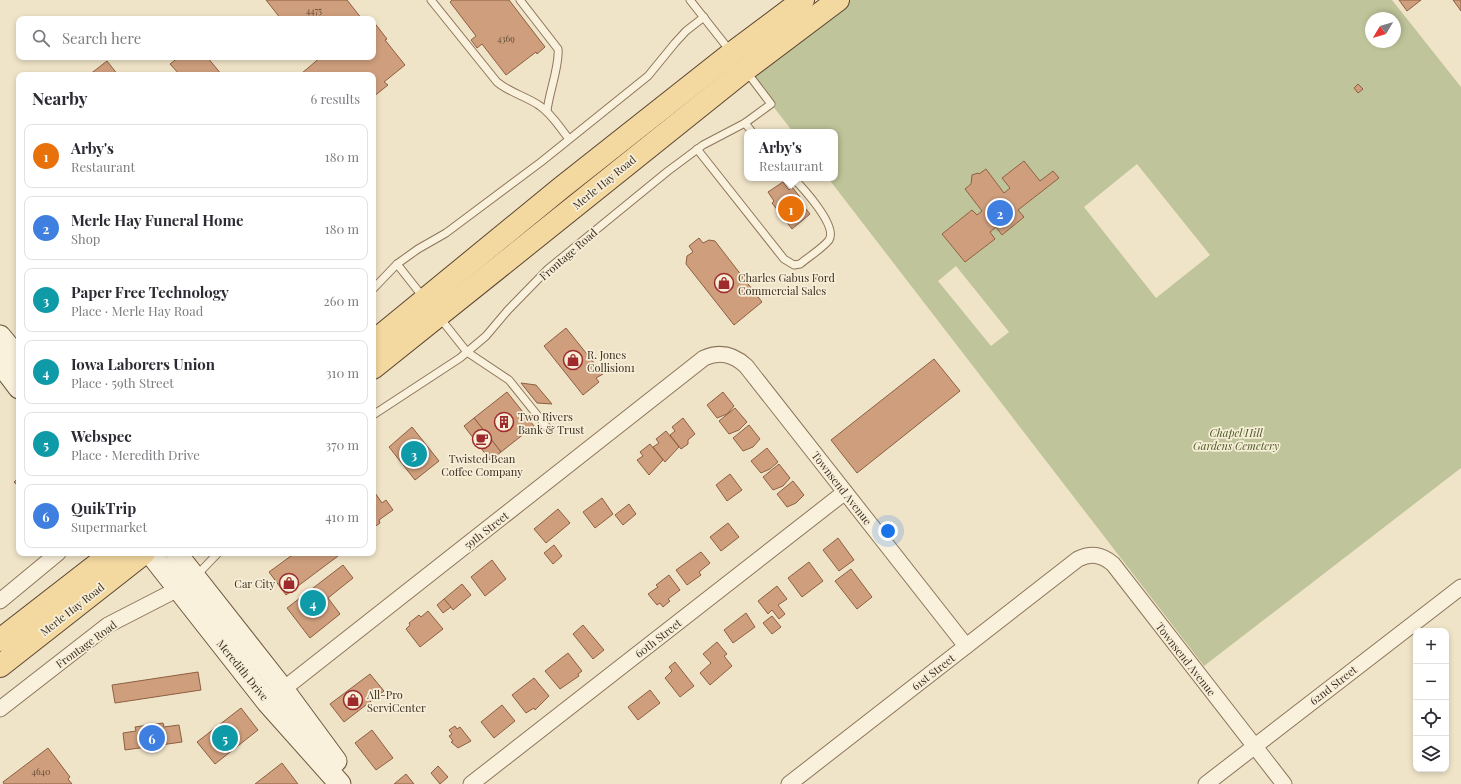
<!DOCTYPE html>
<html lang="en">
<head>
<meta charset="utf-8">
<style>
	body { margin:0; font-family:"Playfair Display",serif; background:#f7f7f7; color:#2b2b33 }
	.controls { position:absolute; right:12px; bottom:12px; display:grid; overflow:hidden; border-radius:8px; box-shadow:0 2px 6px #0003 }
	.controls button { width:36px; height:36px; display:grid; place-items:center; padding:0; border:0; border-bottom:1px solid #e1e1e2; background:#fff; color:#2b2b33; font:20px sans-serif }
	.compass { position:absolute; left:1365px; top:12px; width:36px; height:36px; border-radius:50%; background:#fff; box-shadow:0 2px 6px #0003; rotate:232deg }
	.you { position:absolute; left:888px; top:531px; width:14px; height:14px; margin:-10px; border:3px solid #fff; border-radius:50%; background:#1a73e8; box-shadow:0 0 0 6px #1a73e833 }
	.badge { display:grid; place-items:center; width:26px; height:26px; border-radius:50%; background:#0b8043; color:#fff; font-size:13px; font-weight:700 }
	.pin { position:absolute; translate:-50% -50%; border:2px solid #fff; box-shadow:0 1px 4px #0006 }
	.popup { position:absolute; left:744px; top:129px; width:94px; height:52px; box-sizing:border-box; display:grid; place-content:center; border-radius:8px; background:#fff; filter:drop-shadow(0 1px 3px #0005); font-size:13px; white-space:nowrap; color:#7c7c81 }
	.popup b { font-size:15px; color:#2b2b33 }
	.popup::after { content:''; position:absolute; left:50%; top:100%; margin-left:-8px; border:8px solid transparent; border-top-color:#fff }
	.list { margin:0; padding:0; list-style:none }
	h2 { display:flex; justify-content:space-between; align-items:center; height:52px; margin:0; padding:0 16px; font-size:17px }
	h2 small { font-size:13px; font-weight:400; color:#7c7c81 }
	.list li { display:grid; grid-template-columns:26px 1fr auto; gap:12px; align-items:center; box-sizing:border-box; height:64px; margin:0 8px 8px; padding:0 8px; border:1px solid #e1e1e2; border-radius:8px }
	.list b { display:block; font-size:15px; white-space:nowrap }
	.list p { margin:0; font-size:13px; white-space:nowrap; color:#7c7c81 }
	.list em { font-size:13px; font-style:normal; color:#7c7c81 }
	.icon { flex:none; width:22px; height:22px; fill:none; stroke:currentColor; stroke-width:2; stroke-linecap:round; stroke-linejoin:round }
	.map { position:relative; flex:none; width:1461px; height:784px; overflow:hidden }
	.search { position:absolute; background:#fff; box-shadow:0 2px 6px #0003; left:16px; top:16px; width:360px; height:44px; display:flex; align-items:center; gap:10px; box-sizing:border-box; padding:0 14px; border-radius:8px; color:#7c7c81; font-size:15px }
	.panel { position:absolute; background:#fff; box-shadow:0 2px 6px #0003; left:16px; top:72px; width:360px; height:484px; border-radius:8px }
	.map>svg:first-child { display:block }
	.cemetery { fill:#bfc49a; fill-rule:evenodd }
	.building { fill:#cf9f7d; stroke:#8d5f41 }
	.lines { fill:none; stroke-linecap:round; stroke-linejoin:round }
	.service-casing { stroke:#8d765c; stroke-width:9 }
	.minor-casing { stroke:#8d765c; stroke-width:17 }
	.secondary-casing { stroke:#6f573f; stroke-width:23 }
	.primary-casing { stroke:#5b4430; stroke-width:24 }
	.service { stroke:#faf1dc; stroke-width:7 }
	.minor { stroke:#faf1dc; stroke-width:15 }
	.secondary { stroke:#faf1dc; stroke-width:21 }
	.primary { stroke:#f3d9a0; stroke-width:22 }
	.labels { text-anchor:middle; dominant-baseline:central; stroke-width:3.5; stroke-linejoin:round; paint-order:stroke }
	.number-label { font-size:9px; fill:#624a37 }
	.street-label { font-size:11px; fill:#3d2e20; stroke:#f7eed8 }
	.poi-label { font-size:11px; fill:#3d2e20; stroke:#f7eed8; text-anchor:start }
	.park-label { font-size:11px; font-style:italic; fill:#4d5a26; stroke:#f7eed8 }
</style>
</head>
<body>
<div class="map">
<svg width="1461" height="784" viewBox="0 0 1461 784">
	<rect width="100%" height="100%" fill="#f0e4c8"/>
	<!-- cemetery -->
	<path class="cemetery" d="M838 0H1392L1461 87V468L1204 666 828 178H835V132H793L745 70ZM1371 18H1395V42H1371ZM1024 161 1040 181 1053 171 1058 178 1018 210 1024 217 1002 235 996 227 990 232 995 239 965 262 942 234 972 210 977 215 982 211 965 189 971 184 972 175 979 174 986 169 1004 193 1010 188 1003 178ZM1137 164 1210 255 1156 298 1084 207ZM956 266 1009 332 991 346 938 281Z"/>
	<!-- building -->
	<g class="building">
		<polygon points="266,0 347,0 362,19 281,19"/>
		<polygon points="452,0 509,0 545,47 537,54 536,52 506,75 482,44 477,48 471,40 476,36 450,2"/>
		<polygon points="1399,0 1421,0 1407,11"/>
		<polygon points="1453,0 1461,0 1461,11"/>
		<polygon points="373,21 387,39 385,40 405,65 384,82 388,85 373,97 373,75 303,75 302,73 321,57 373,57"/>
		<polygon points="179,57 207,57 222,75 180,75 170,64"/>
		<polygon points="107,61 118,75 89,75"/>
		<polygon points="1358,84 1363,89 1358,93 1354,88"/>
		<polygon points="1024,161 1040,181 1053,171 1059,178 1018,210 1024,217 1002,235 996,227 990,232 995,239 965,262 942,234 972,210 977,215 982,211 965,189 971,184 972,175 978,173 979,174 986,169 1004,193 1010,188 1002,178"/>
		<polygon points="783,182 789,190 792,187 800,197 798,199 810,214 792,229 772,203 774,201 768,192"/>
		<polygon points="699,238 703,243 709,240 715,241 762,302 734,325 686,264 687,256 693,252 689,246"/>
		<polygon points="566,328 603,374 596,378 599,382 583,395 544,346"/>
		<polygon points="934,359 960,391 857,473 831,440"/>
		<polygon points="521,383 536,385 552,404 537,403"/>
		<polygon points="507,392 534,426 501,452 474,418"/>
		<polygon points="723,392 734,406 727,414 717,418 707,405"/>
		<polygon points="735,408 747,422 739,430 729,434 719,421"/>
		<polygon points="474,418 501,452 490,460 464,426"/>
		<polygon points="683,418 695,434 688,440 688,444 681,449 670,435 675,431 672,427"/>
		<polygon points="749,425 760,439 753,447 743,451 733,438"/>
		<polygon points="412,427 439,461 415,480 389,447"/>
		<polygon points="666,431 679,447 665,462 653,447 659,443 656,439"/>
		<polygon points="650,444 663,460 649,475 637,460 643,456 640,452"/>
		<polygon points="767,448 778,462 770,469 761,473 751,461"/>
		<polygon points="779,464 790,478 783,486 773,490 763,477"/>
		<polygon points="730,474 742,490 727,501 716,485"/>
		<polygon points="19,478 19,487 14,482"/>
		<polygon points="793,481 804,495 796,503 787,507 777,494"/>
		<polygon points="373,490 382,503 386,500 393,510 379,520 380,523 373,528"/>
		<polygon points="602,498 613,514 595,528 583,512"/>
		<polygon points="629,504 636,514 623,525 615,515"/>
		<polygon points="558,509 570,523 546,543 534,529"/>
		<polygon points="728,523 739,537 721,551 710,537"/>
		<polygon points="838,538 854,560 839,571 823,550"/>
		<polygon points="554,545 562,556 553,564 544,553"/>
		<polygon points="701,552 710,563 699,572 701,575 687,585 676,570"/>
		<polygon points="295,553 335,553 338,556 286,595 269,572"/>
		<polygon points="492,560 506,579 485,596 471,577"/>
		<polygon points="809,562 823,581 802,597 788,578"/>
		<polygon points="343,565 353,578 328,598 340,614 310,638 287,608"/>
		<polygon points="851,569 872,597 857,609 835,581"/>
		<polygon points="669,575 680,590 668,599 670,601 663,607 660,603 657,605 648,594 658,587 656,585"/>
		<polygon points="462,584 471,595 453,610 444,599"/>
		<polygon points="777,586 787,599 778,605 785,614 779,619 772,610 768,614 758,601"/>
		<polygon points="444,599 451,607 443,613 437,605"/>
		<polygon points="428,611 443,629 420,647 406,629 410,625 409,623 419,615 421,617"/>
		<polygon points="746,613 755,627 733,643 724,630"/>
		<polygon points="772,616 781,627 772,634 763,623"/>
		<polygon points="583,625 604,650 593,659 573,634"/>
		<polygon points="717,642 727,654 724,656 732,666 710,685 700,673 711,663 703,654"/>
		<polygon points="568,653 582,671 578,674 579,676 560,689 545,671"/>
		<polygon points="675,662 694,686 680,697 665,678 672,671 669,667"/>
		<polygon points="198,672 201,690 115,703 112,685"/>
		<polygon points="370,674 384,691 344,722 330,704"/>
		<polygon points="534,678 549,696 535,710 534,708 526,713 512,695"/>
		<polygon points="650,690 660,703 638,720 628,707"/>
		<polygon points="502,705 515,721 494,738 481,722"/>
		<polygon points="241,708 258,730 215,764 197,742"/>
		<polygon points="163,723 164,727 179,725 182,742 125,750 123,733 136,731 135,727"/>
		<polygon points="455,726 457,729 460,727 471,741 458,748 451,742 453,741 449,736 452,734 449,730"/>
		<polygon points="372,730 393,758 376,770 355,743"/>
		<polygon points="48,748 70,777 68,779 72,784 4,784 3,782"/>
		<polygon points="282,763 298,784 255,784"/>
		<polygon points="438,766 448,777 440,784 431,773"/>
		<polygon points="406,774 414,784 394,784"/>
	</g>
	<g class="lines">
		<!-- service casing -->
		<g class="service-casing">
			<g id="service">
				<path d="M431 0 497 82C510 93 526 96 540 106 552 114 560 128 569 139"/>
				<path d="M520 0 558 49C560 65 549 92 547 111"/>
				<polyline points="690,0 731,52"/>
				<polyline points="745,123 752,132"/>
				<path d="M697 149 784 259 794 265 800 264C807 258 823 248 829 240 838 226 803 188 793 178"/>
				<polyline points="397,264 423,297"/>
				<polyline points="373,289 397,264 418,249 446,233 541,162 648,76 675,43 686,31 704,17"/>
				<polyline points="440,318 467,352 509,380 550,431"/>
				<polyline points="373,415 460,358 486,336 508,310 548,269 668,171 703,145 745,123 771,104 746,71"/>
				<polyline points="197,575 218,553"/>
			</g>
		</g>
		<!-- minor casing -->
		<g class="minor-casing">
			<g id="minor">
				<polyline points="0,601 58,553"/>
				<path d="M276 695 704 358C720 351 733 354 746 366L966 646"/>
				<polyline points="0,709 108,625 178,589"/>
				<polyline points="471,784 845,492"/>
				<path d="M789 784 1078 559C1091 553 1101 554 1113 564L1284 784"/>
				<polyline points="1206,784 1461,587"/>
			</g>
		</g>
		<!-- secondary casing -->
		<g class="secondary-casing">
			<g id="secondary">
				<polyline points="0,336 19,359"/>
				<polyline points="0,363 19,388"/>
				<polyline points="150,553 267,702 340,784"/>
				<polyline points="176,553 283,689 336,761"/>
			</g>
		</g>
		<!-- primary casing -->
		<g class="primary-casing">
			<g id="primary">
				<polyline points="373,342 561,188 732,53 803,0"/>
				<polyline points="373,368 745,70 838,0"/>
				<polyline points="0,640 112,553"/>
				<polyline points="0,666 144,553"/>
			</g>
		</g>
		<!-- service -->
		<use href="#service" class="service"/>
		<!-- minor -->
		<use href="#minor" class="minor"/>
		<!-- secondary -->
		<use href="#secondary" class="secondary"/>
		<!-- primary -->
		<use href="#primary" class="primary"/>
	</g>
	<!-- icons -->
	<defs>
		<g id="shop-ring" transform="scale(1)"><circle r="9.5" fill="#f7eed8" stroke="#9e2a2b" stroke-width="1.5"/><path d="M-5-2.5h2.3a2.7 3.5 0 0 1 5.4 0H5L5.5 6h-11ZM-1.5-2.5h3a1.5 2.3 0 0 0-3 0Z" fill="#9e2a2b"/></g>
		<g id="building-ring" transform="scale(1)"><circle r="9.5" fill="#f7eed8" stroke="#9e2a2b" stroke-width="1.5"/><path d="M-4-6H4V6H1V3H-1V6H-4ZM-2.5-4.3h1.7v1.8h-1.7ZM.8-4.3h1.7v1.8H.8ZM-2.5-1h1.7V.8h-1.7ZM.8-1h1.7V.8H.8Z" fill="#9e2a2b"/></g>
		<g id="cafe-ring" transform="scale(1)"><circle r="9.5" fill="#f7eed8" stroke="#9e2a2b" stroke-width="1.5"/><path d="M-5.5-4.5H6V0H3Q3 3.5 0 3.5H-2.5Q-5.5 3.5-5.5 0ZM3-3.2v2h1.7v-2ZM-6 4.5H4V6H-6Z" fill="#9e2a2b"/></g>
	</defs>
	<g fill-rule="evenodd">
		<use href="#shop-ring" x="724" y="283"/>
		<use href="#shop-ring" x="573" y="360"/>
		<use href="#building-ring" x="504" y="422"/>
		<use href="#cafe-ring" x="482" y="439"/>
		<use href="#shop-ring" x="289" y="583"/>
		<use href="#shop-ring" x="353" y="700"/>
	</g>
	<g class="labels">
		<!-- number labels -->
		<g class="number-label">
			<text x="314" y="10">4475</text>
			<text x="506" y="38">4369</text>
			<text x="41" y="771">4640</text>
		</g>
		<!-- street labels -->
		<g class="street-label">
			<text transform="translate(604 182) rotate(-39)">Merle Hay Road</text>
			<text transform="translate(568 254) rotate(-41)">Frontage Road</text>
			<text transform="translate(842 488) rotate(52)">Townsend Avenue</text>
			<text transform="translate(486 530) rotate(-38)">59th Street</text>
			<text transform="translate(72 609) rotate(-38)">Merle Hay Road</text>
			<text transform="translate(658 638) rotate(-38)">60th Street</text>
			<text transform="translate(86 644) rotate(-36)">Frontage Road</text>
			<text transform="translate(1186 659) rotate(52)">Townsend Avenue</text>
			<text transform="translate(243 670) rotate(51)">Meredith Drive</text>
			<text transform="translate(933 672) rotate(-38)">61st Street</text>
			<text transform="translate(1333 685) rotate(-38)">62nd Street</text>
		</g>
		<!-- poi labels -->
		<g class="poi-label">
			<text x="738" y="277">Charles Gabus Ford<tspan x="738" dy="13">Commercial Sales</tspan></text>
			<text x="587" y="354">R. Jones<tspan x="587" dy="13">Collision1</tspan></text>
			<text x="518" y="416">Two Rivers<tspan x="518" dy="13">Bank &amp; Trust</tspan></text>
			<text x="482" y="458" text-anchor="middle">Twisted Bean<tspan x="482" dy="13">Coffee Company</tspan></text>
			<text x="275" y="583" text-anchor="end">Car City</text>
			<text x="367" y="694">All-Pro<tspan x="367" dy="13">ServiCenter</tspan></text>
		</g>
		<!-- park labels -->
		<g class="park-label">
			<text x="1236" y="432">Chapel Hill<tspan x="1236" dy="13">Gardens Cemetery</tspan></text>
		</g>
	</g>
</svg>
<div class="controls">
<button>+</button>
<button>−</button>
<button><svg class="icon" aria-label="locate" viewBox="0 0 24 24"><circle cx="12" cy="12" r="6"/><path d="M12 2v4M12 18v4M2 12h4M18 12h4"/></svg></button>
<button><svg class="icon" aria-label="layers" viewBox="0 0 24 24"><path d="M12 4l9 5-9 5-9-5zM3 14l9 5 9-5"/></svg></button>
</div>
<svg class="compass" viewBox="-18 -18 36 36"><path d="M0-13l5 13h-10z" fill="#e53935"/><path d="M0 13l5-13h-10z" fill="#7c7c81"/></svg>
<div class="you"></div>
<div class="pin badge" style="left:791px;top:209px;background:#e8710a">1</div>
<div class="popup"><b>Arby's</b>Restaurant</div>
<div class="pin badge" style="left:1000px;top:213px;background:#3f7fe0">2</div>
<div class="pin badge" style="left:414px;top:454px;background:#0f9aa8">3</div>
<div class="pin badge" style="left:313px;top:603px;background:#0f9aa8">4</div>
<div class="pin badge" style="left:225px;top:738px;background:#0f9aa8">5</div>
<div class="pin badge" style="left:152px;top:738px;background:#3f7fe0">6</div>
<div class="search"><svg class="icon" aria-label="search" viewBox="0 0 24 24"><circle cx="10" cy="10" r="6"/><path d="M15 15l6 6"/></svg>Search here</div>
<section class="panel">
<h2>Nearby<small>6 results</small></h2>
<ul class="list">
<li><span class="badge" style="background:#e8710a">1</span><div><b>Arby's</b><p>Restaurant</p></div><em>180 m</em></li>
<li><span class="badge" style="background:#3f7fe0">2</span><div><b>Merle Hay Funeral Home</b><p>Shop</p></div><em>180 m</em></li>
<li><span class="badge" style="background:#0f9aa8">3</span><div><b>Paper Free Technology</b><p>Place · Merle Hay Road</p></div><em>260 m</em></li>
<li><span class="badge" style="background:#0f9aa8">4</span><div><b>Iowa Laborers Union</b><p>Place · 59th Street</p></div><em>310 m</em></li>
<li><span class="badge" style="background:#0f9aa8">5</span><div><b>Webspec</b><p>Place · Meredith Drive</p></div><em>370 m</em></li>
<li><span class="badge" style="background:#3f7fe0">6</span><div><b>QuikTrip</b><p>Supermarket</p></div><em>410 m</em></li>
</ul>
</section>
</div>
</body>
</html>
